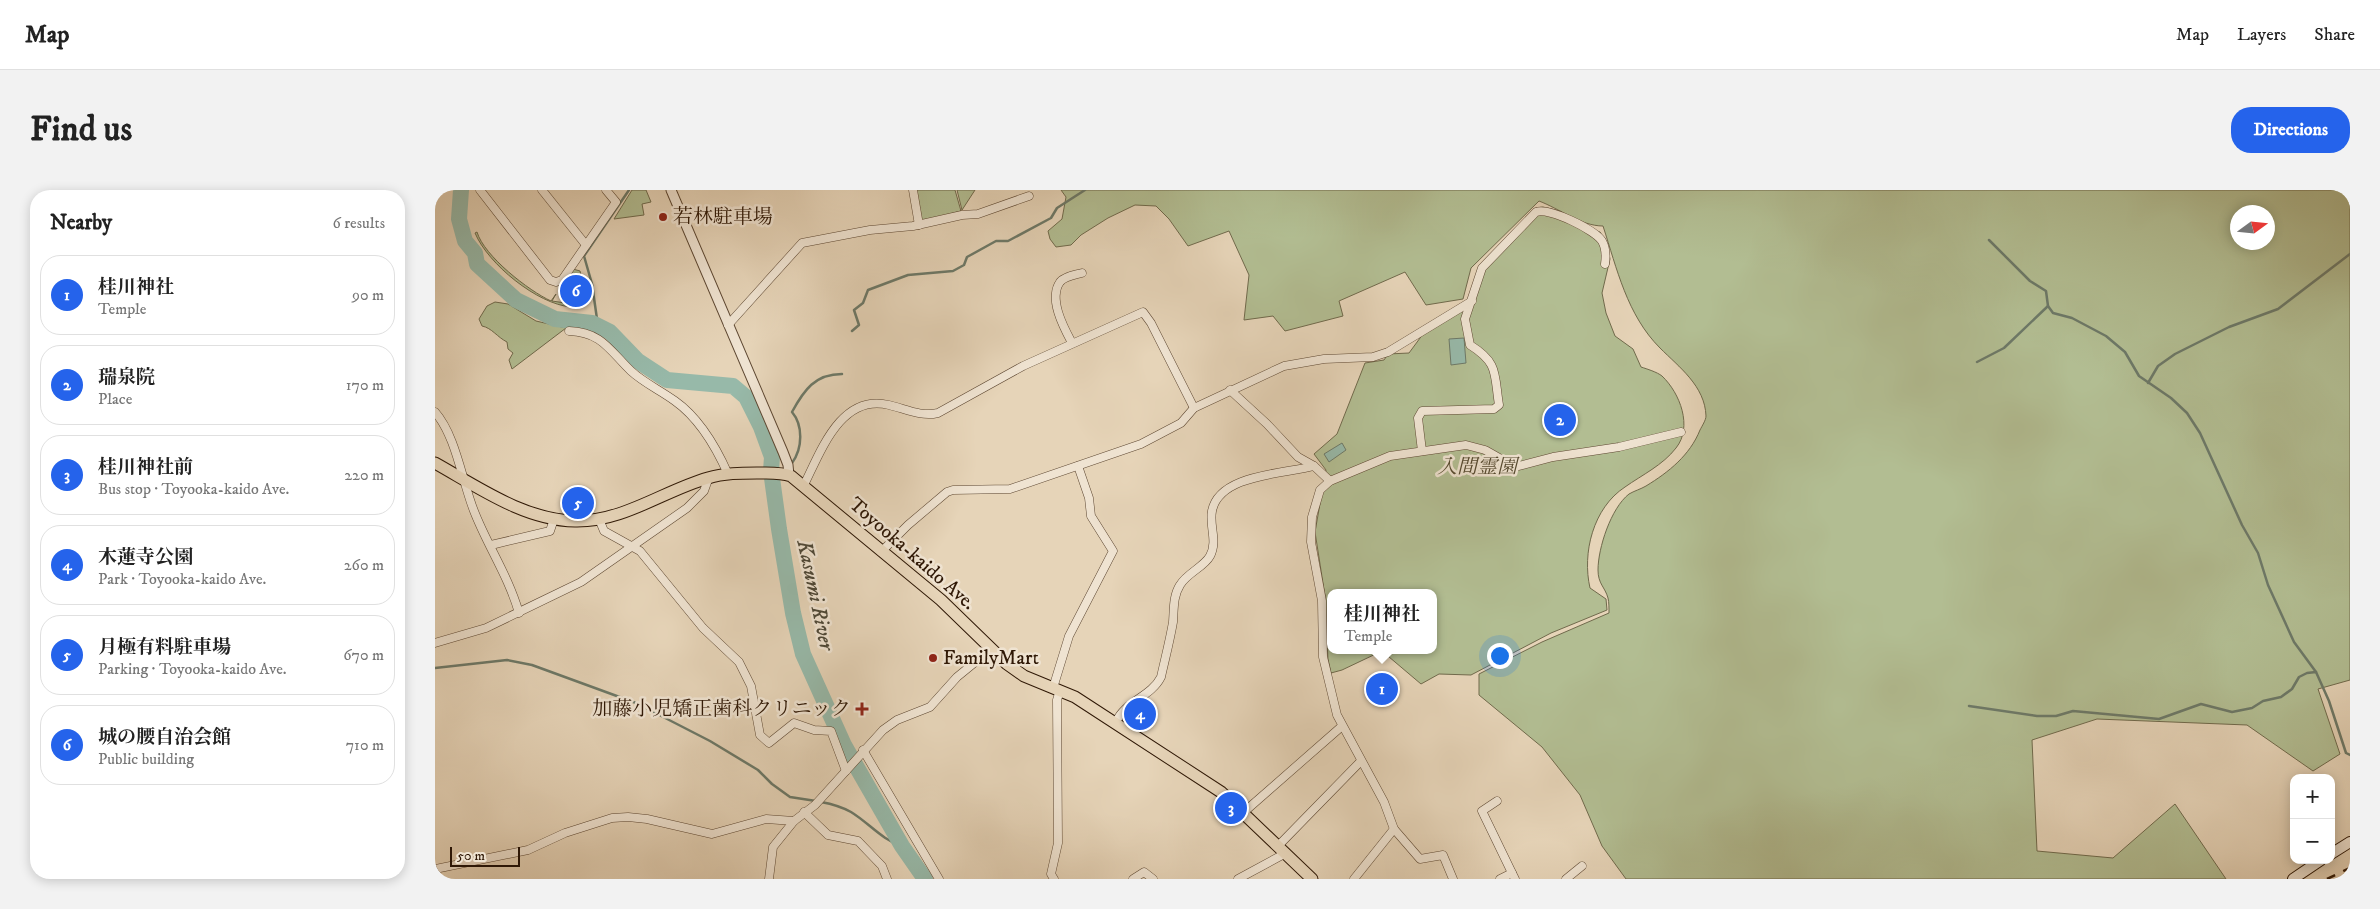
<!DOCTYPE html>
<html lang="en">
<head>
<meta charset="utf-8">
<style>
	body { margin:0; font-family:"IM FELL DW Pica","Noto Serif JP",serif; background:#f2f2f2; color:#222 }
	.controls { position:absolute; right:15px; bottom:15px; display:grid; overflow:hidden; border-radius:10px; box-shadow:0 2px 12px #0003 }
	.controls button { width:45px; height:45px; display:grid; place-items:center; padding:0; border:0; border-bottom:1px solid #e0e0e0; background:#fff; color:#222; font:25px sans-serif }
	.compass { position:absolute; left:1795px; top:15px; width:45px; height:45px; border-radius:50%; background:#fff; box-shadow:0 2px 12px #0003; rotate:75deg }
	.scale { position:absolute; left:15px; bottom:12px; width:70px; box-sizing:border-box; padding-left:5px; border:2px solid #2f1806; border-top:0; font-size:14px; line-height:18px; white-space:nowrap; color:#2f1806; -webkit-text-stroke:4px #efe3d1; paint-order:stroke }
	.you { position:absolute; left:1064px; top:465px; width:18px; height:18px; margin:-12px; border:4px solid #fff; border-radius:50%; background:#1a73e8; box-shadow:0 0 0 8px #1a73e833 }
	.badge { display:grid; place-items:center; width:32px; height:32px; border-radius:50%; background:#2563eb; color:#fff; font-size:16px; font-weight:700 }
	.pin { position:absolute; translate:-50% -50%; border:2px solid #fff; box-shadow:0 1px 5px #0006 }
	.popup { position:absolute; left:892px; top:399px; width:110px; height:65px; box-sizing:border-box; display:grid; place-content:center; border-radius:10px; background:#fff; filter:drop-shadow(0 1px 4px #0005); font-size:16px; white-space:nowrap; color:#767676 }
	.popup b { font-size:19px; color:#222 }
	.popup::after { content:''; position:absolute; left:50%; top:100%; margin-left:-10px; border:10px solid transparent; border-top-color:#fff }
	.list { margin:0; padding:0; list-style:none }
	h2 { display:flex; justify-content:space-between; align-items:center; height:65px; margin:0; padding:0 20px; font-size:21px }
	h2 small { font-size:16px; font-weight:400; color:#767676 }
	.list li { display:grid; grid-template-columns:32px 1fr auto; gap:15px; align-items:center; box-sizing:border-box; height:80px; margin:0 10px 10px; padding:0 10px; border:1px solid #e0e0e0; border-radius:20px }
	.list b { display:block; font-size:19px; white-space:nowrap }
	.list p { margin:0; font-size:16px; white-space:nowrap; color:#767676 }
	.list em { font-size:16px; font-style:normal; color:#767676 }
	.map { position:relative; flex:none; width:1915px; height:689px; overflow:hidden; border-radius:20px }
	header { display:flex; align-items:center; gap:30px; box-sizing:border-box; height:70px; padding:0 25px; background:#fff; border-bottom:1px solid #e0e0e0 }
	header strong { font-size:24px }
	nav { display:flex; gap:28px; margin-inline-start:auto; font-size:18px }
	.intro { display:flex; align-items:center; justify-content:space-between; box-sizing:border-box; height:120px; padding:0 30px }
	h1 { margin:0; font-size:35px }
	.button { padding:12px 22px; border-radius:20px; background:#2563eb; color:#fff; font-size:18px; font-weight:700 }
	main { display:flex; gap:30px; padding:0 30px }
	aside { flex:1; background:#fff; border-radius:20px; box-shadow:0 2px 12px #0003 }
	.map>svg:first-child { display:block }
	.green { fill:#b2bd92; stroke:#706a4c; fill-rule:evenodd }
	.water { fill:#97b9a9; stroke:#6d7968 }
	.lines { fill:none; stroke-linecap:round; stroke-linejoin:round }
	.stream { stroke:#6d7968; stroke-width:2.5 }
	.river { stroke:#97b9a9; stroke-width:16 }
	.minor-casing { stroke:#5d4732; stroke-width:9 }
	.tertiary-casing { stroke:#5d4732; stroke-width:11 }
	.secondary-casing { stroke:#2f1806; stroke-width:12 }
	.primary-casing { stroke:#2f1806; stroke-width:13 }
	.minor { stroke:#efe3d1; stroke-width:8 }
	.tertiary { stroke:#efe3d1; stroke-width:9 }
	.secondary { stroke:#efe3d1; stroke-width:10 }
	.primary { stroke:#e6d4b8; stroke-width:11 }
	.rail { stroke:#2f1806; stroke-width:2.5; stroke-dasharray:9 9; stroke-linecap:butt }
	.poi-dot { fill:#8f2418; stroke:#efe3d1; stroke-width:2 }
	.labels { text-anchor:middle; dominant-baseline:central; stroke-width:5; stroke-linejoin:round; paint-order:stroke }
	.poi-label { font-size:20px; fill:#2f1806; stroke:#efe3d1; text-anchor:start }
	.park-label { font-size:20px; font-style:italic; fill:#564a30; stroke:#efe3d1 }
	.street-label { font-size:20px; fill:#2f1806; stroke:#efe3d1 }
	.water-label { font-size:21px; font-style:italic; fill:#4e4837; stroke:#efe3d1 }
</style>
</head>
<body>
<header>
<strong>Map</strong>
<nav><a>Map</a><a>Layers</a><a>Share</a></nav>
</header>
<div class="intro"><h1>Find us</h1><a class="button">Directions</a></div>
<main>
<aside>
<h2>Nearby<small>6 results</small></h2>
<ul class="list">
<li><span class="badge">1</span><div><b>桂川神社</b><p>Temple</p></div><em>90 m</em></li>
<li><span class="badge">2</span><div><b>瑞泉院</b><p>Place</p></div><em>170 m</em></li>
<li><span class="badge">3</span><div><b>桂川神社前</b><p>Bus stop · Toyooka-kaido Ave.</p></div><em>220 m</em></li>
<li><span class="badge">4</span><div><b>木蓮寺公園</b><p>Park · Toyooka-kaido Ave.</p></div><em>260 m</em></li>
<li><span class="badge">5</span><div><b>月極有料駐車場</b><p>Parking · Toyooka-kaido Ave.</p></div><em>670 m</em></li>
<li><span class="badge">6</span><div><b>城の腰自治会館</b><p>Public building</p></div><em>710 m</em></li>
</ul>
</aside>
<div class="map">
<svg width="1915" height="689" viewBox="0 0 1915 689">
	<rect width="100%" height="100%" fill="#e6d4b8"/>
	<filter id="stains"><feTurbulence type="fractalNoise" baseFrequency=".004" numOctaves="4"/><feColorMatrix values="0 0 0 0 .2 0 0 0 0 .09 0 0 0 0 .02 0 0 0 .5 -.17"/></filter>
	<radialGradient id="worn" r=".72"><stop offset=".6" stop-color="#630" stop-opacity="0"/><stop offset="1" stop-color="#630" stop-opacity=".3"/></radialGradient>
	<!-- green -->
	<g class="green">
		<polygon points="197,0 211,0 216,12 207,14 209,25 179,29"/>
		<polygon points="481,0 520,0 526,21 489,31 486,28"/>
		<polygon points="522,0 540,0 527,20"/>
		<path d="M626 0H1915V490L1883 499 1905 564 1878 581 1812 535 1662 529 1597 550 1602 661 1678 668 1740 614 1791 689H1191L1167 656 1145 605 1107 557 1044 505V484L1107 452 1174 423C1174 418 1174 412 1173 408 1170 397 1163 394 1163 380 1163 358 1176 318 1194 304 1199 301 1206 299 1211 296 1234 282 1255 265 1265 240 1267 236 1271 230 1271 226 1270 196 1244 177 1225 158 1192 125 1182 79 1168 36 1146 36 1125 19 1104 11L1036 78 1028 109 991 115 970 82 904 111 908 126 850 141 838 126 809 130 814 85 794 41 753 56 734 29 721 16 700 15 673 28 646 45 636 55 621 57 615 49 613 41 627 29 631 7ZM1802 22H1832V52H1802Z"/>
		<path d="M1108 17 1125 21 1159 41 1165 42 1172 54 1175 69 1167 103 1171 123 1180 146 1198 159 1206 177C1212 179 1222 182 1227 186 1245 203 1258 237 1241 258 1228 275 1207 285 1190 297 1158 318 1147 363 1155 398L1171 409 1172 420 1116 443 1036 485 1004 484 986 494 947 461 907 480 896 483 893 469 890 406 880 342 891 280 879 264 902 244 930 173 949 170 953 164 974 163 988 144 1031 118 1044 77 1101 18ZM896 403H998V460H896Z"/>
		<path d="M42 42C49 66 94 101 116 111L121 104 117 111 137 114 136 117C102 114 53 74 40 43Z"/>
		<polygon points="138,79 145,81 149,98 145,92 134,93 132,99 127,97 125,100"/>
		<path d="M60 112 73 114 101 131 131 138 77 179 74 170 78 163 73 159 72 152C62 147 57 138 47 136L44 129 52 116Z"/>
		<polygon points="706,511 718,523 705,537 692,526"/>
	</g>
	<!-- water -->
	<g class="water">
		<polygon points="1029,148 1031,173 1016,175 1014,149"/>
		<polygon points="907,253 911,260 894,272 889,264"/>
	</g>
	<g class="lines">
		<!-- stream -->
		<g class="stream">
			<polyline points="1554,50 1595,91 1611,101 1613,116 1618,123 1637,128 1671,146 1690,162 1704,186 1736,208 1752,223 1765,243 1807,335 1823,363 1833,395 1859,452 1881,482"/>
			<polyline points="163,136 157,94 149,66 194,0"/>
			<polyline points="417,141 424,135 419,120 428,113 433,100 473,85 518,81 529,75 532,67 561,51 573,51 616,28 622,18 650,0"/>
			<polyline points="1542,172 1569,158 1613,116"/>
			<polyline points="1713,193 1723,176 1740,164 1794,137 1843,119 1915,64"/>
			<path d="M357 273C368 258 368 235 357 222 369 200 380 184 407 184"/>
			<polyline points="0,478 72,470 97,475 201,513 275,551 323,580 337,594 355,607 381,611"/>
			<polyline points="1534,516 1602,526 1621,526 1638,521 1724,529 1766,514 1797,522 1817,518 1828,511 1846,507 1857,499 1864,487 1872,483 1881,482 1894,511 1911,563 1915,565"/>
			<path d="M386 612C397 614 407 617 416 622 434 633 447 650 467 656"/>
		</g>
		<!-- river -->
		<polyline class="river" points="26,0 24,29 30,51 40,63 42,74 81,110 120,129 157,133 175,142 203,171 232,190 298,196 311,207 326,237 337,267 336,281 344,339 358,423 368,464 409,555 467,656 490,689"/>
		<!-- minor casing -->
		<g class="minor-casing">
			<g id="minor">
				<polyline points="45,0 115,90 121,92 127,90 181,12 171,0"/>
				<polyline points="107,0 151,55"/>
				<polyline points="478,0 484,35"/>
				<polyline points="293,135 367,53 435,40 478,36 527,25 543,24 594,6"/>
				<path d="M134 141C167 142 175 161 196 181 209 193 225 200 240 211 264 228 281 257 293 284"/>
				<path d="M637 153C629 138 613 109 625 92 630 86 640 85 647 83"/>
				<polyline points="795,200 832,234 863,267 879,276 895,291"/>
				<path d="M0 222C21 246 27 291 39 321 53 357 73 385 84 423"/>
				<path d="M987 261 983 228 987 221 1059 219 1064 215C1059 184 1064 173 1035 155L1030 129 1047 78 1101 22C1114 17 1160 40 1167 51 1171 58 1171 67 1170 74"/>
				<path d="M369 295C386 261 406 203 454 215 471 219 486 227 503 223L588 176 708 122 716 133 759 218"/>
				<polyline points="164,329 169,341 205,361 268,438 304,472 316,496 325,545 334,553 359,533 379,540 396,541 411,581"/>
				<polyline points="56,355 115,341 119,329"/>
				<polyline points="446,362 473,335 512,302 518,300 575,299 706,254 746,233 759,218 849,176 889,169 938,167 953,162 1037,111"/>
				<polyline points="0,453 51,438 146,392 252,318 269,301 274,287"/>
				<polyline points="618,498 634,446 678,361 656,326 654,308 643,276"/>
				<path d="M681 532C690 511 716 507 726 487 730 469 735 450 738 432 739 419 738 406 745 395 752 383 769 377 775 366 783 351 774 336 777 321 784 284 849 284 879 276"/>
				<polyline points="428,560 504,689"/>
				<polyline points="1062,611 1047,621 1077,683"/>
				<polyline points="369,622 393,645 423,651 447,676 452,689"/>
				<polyline points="809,622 906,537"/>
				<polyline points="843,656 926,571"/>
				<polyline points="0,679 93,660 130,643 177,628 193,627 212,629 277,644 331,629 359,631"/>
				<polyline points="334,689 338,657 359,631 380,615 448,540 462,530 495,517 522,487 555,460"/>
				<polyline points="619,689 616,684 623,653 622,510 625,500"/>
				<polyline points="698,689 709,682 718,689"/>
				<polyline points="803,689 851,663"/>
				<polyline points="919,689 959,639"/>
				<polyline points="1018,689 1008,665 985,669 959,639 949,612 902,525 888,467 887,411 876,352 877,327 885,300 895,291 955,266 1031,255 1050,260 1080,277 1118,267 1184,257 1246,242"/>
				<polyline points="1065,689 1077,683 1080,689"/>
				<polyline points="1131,689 1147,676"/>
			</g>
		</g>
		<!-- tertiary casing -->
		<g class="tertiary-casing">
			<polyline id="tertiary" points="236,0 348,262 353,275 354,285"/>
		</g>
		<!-- secondary casing -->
		<g class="secondary-casing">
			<g id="secondary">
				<polyline points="1896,664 1915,652"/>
				<polyline points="1858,689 1886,670"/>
			</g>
		</g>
		<!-- primary casing -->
		<g class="primary-casing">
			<path id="primary" d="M0 273C43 297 89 330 140 331 188 332 228 301 273 288 289 283 306 283 322 283 334 283 346 282 356 286L506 410 572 474 589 486 640 507 786 602 877 689"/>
		</g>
		<!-- minor -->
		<use href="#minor" class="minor"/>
		<!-- tertiary -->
		<use href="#tertiary" class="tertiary"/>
		<!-- secondary -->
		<use href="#secondary" class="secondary"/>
		<!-- primary -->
		<use href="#primary" class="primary"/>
		<!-- rail -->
		<polyline class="rail" points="1892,689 1915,678"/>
	</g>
	<!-- markers -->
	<g class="poi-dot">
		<circle cx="228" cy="27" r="5"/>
		<circle cx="498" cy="468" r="5"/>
		<path d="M424.5 511.5h5v5h5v5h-5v5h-5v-5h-5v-5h5z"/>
	</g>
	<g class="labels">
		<!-- poi labels -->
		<g class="poi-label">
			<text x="238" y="27">若林駐車場</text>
			<text x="508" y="468">FamilyMart</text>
			<text x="416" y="519" text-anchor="end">加藤小児矯正歯科クリニック</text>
		</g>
		<!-- park labels -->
		<g class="park-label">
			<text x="1042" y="277">入間霊園</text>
		</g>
		<!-- street labels -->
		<g class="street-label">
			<text transform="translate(477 364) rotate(41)">Toyooka-kaido Ave.</text>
		</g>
		<!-- water labels -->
		<g class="water-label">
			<text transform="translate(380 405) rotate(78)">Kasumi River</text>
		</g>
	</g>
	<rect width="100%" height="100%" filter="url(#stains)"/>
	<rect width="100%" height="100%" fill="url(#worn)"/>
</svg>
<div class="controls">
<button>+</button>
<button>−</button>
</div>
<svg class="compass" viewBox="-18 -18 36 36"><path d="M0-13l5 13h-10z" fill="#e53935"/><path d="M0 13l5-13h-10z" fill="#767676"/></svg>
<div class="scale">50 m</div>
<div class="you"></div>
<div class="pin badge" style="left:947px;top:499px">1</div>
<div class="popup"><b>桂川神社</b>Temple</div>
<div class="pin badge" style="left:1125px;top:230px">2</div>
<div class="pin badge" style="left:796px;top:618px">3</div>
<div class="pin badge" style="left:705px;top:524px">4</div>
<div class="pin badge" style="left:143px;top:313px">5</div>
<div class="pin badge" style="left:141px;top:101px">6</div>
</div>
</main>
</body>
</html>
